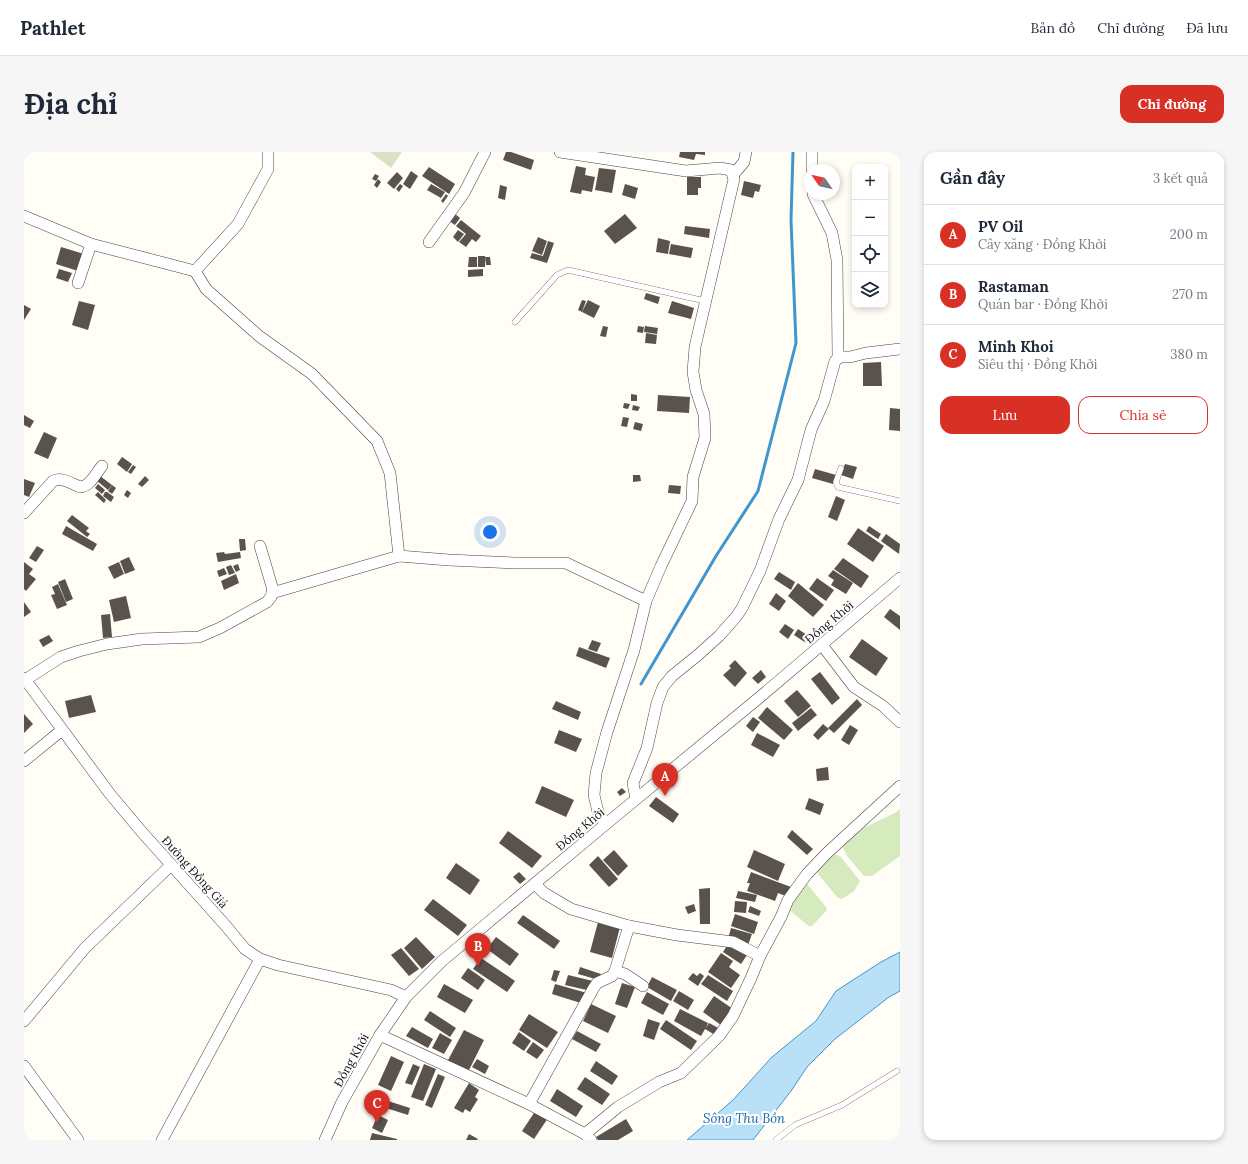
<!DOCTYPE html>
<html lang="vi">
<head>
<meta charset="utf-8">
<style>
	body { margin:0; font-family:Lora,serif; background:#f6f6f7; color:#1f2937 }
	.controls { position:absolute; right:12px; top:12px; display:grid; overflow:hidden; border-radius:8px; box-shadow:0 2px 6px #0003 }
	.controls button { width:36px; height:36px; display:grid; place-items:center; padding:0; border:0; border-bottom:1px solid #e0e1e3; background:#fff; color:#1f2937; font:20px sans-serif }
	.compass { position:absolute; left:780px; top:12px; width:36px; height:36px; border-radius:50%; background:#fff; box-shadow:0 2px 6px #0003; rotate:304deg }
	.you { position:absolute; left:466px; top:380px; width:14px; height:14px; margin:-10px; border:3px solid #fff; border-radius:50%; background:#1a73e8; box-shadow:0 0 0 6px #1a73e833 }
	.badge { display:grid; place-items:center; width:26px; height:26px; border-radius:50%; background:#d93025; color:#fff; font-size:13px; font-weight:700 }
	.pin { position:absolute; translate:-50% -33px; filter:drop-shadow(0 1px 2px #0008) }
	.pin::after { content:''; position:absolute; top:21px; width:14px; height:12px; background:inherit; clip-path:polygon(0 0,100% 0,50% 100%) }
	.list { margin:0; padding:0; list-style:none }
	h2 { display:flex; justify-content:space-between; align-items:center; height:52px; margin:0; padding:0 16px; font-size:17px }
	h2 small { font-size:13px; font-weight:400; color:#747a83 }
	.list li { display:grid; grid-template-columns:26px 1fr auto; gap:12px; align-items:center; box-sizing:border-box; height:60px; padding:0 16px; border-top:1px solid #e0e1e3 }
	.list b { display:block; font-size:15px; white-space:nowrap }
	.list p { margin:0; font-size:13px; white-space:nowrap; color:#747a83 }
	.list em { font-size:13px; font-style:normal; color:#747a83 }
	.actions { display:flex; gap:8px; padding:12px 16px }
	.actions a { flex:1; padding:9px 0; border:1px solid #d93025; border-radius:12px; text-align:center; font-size:14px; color:#d93025 }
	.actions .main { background:#d93025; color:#fff }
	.icon { flex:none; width:22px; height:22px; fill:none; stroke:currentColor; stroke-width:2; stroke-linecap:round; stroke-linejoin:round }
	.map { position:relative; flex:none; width:876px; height:988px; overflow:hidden; border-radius:12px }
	header { display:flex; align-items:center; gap:24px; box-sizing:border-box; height:56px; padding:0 20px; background:#fff; border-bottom:1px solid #e0e1e3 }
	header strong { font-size:19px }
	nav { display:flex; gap:22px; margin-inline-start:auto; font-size:14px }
	.intro { display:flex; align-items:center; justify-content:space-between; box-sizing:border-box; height:96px; padding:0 24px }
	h1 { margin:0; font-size:28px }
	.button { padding:10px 18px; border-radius:12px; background:#d93025; color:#fff; font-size:14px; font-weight:700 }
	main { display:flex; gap:24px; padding:0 24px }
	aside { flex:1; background:#fff; border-radius:12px; box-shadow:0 2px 6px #0003 }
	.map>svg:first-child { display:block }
	.green { fill:#d5ebbd }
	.cemetery { fill:#d9e3c4 }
	.water { fill:#b9e0f7; stroke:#3f96cf }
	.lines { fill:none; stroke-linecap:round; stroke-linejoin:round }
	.stream { stroke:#3f96cf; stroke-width:3 }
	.building { fill:#5a524d }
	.lane-casing { stroke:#444; stroke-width:6 }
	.street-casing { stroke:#444; stroke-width:12 }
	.lane { stroke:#fff; stroke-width:5.5 }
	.street { stroke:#fff; stroke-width:11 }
	.labels { text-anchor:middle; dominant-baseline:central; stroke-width:4; stroke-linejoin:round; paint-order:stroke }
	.street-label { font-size:12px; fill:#111; stroke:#fff }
	.water-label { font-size:13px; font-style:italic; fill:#1768a6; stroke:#fff }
</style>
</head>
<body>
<header>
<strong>Pathlet</strong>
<nav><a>Bản đồ</a><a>Chỉ đường</a><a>Đã lưu</a></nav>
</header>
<div class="intro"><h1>Địa chỉ</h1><a class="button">Chỉ đường</a></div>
<main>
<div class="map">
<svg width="876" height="988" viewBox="0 0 876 988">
	<rect width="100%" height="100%" fill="#fffdf5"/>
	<!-- green -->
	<g class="green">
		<polygon points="876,657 876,704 848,724 840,724 823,704 818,693 835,678 871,661"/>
		<polygon points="811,702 817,705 836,729 830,739 818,747 814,746 794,722 793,718 797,712"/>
		<polygon points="783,732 802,755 803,758 788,774 785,774 764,757 777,733"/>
	</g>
	<!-- cemetery -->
	<polygon class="cemetery" points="346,0 378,0 367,16"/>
	<!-- water -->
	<polygon class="water" points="876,800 876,839 865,845 811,887 783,915 767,939 729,988 663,988 709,948 748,905 792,869 812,839 857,810"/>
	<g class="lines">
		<!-- stream -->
		<polyline class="stream" points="617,532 692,404 734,339 772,191 767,68 769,0"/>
	</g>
	<!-- building -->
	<g class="building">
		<polygon points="482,0 487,0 510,8 507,18 479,8"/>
		<polygon points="656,0 681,0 681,3 672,2 670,8 655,5"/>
		<polygon points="552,14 562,16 561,23 571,25 568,40 558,38 557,42 546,40"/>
		<polygon points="405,15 431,32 425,42 398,24"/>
		<polygon points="575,16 592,18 588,41 571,38"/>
		<polygon points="387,19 394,24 386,37 379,32"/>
		<polygon points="373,20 379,26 370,37 363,31"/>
		<polygon points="351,22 355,24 352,29 348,27"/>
		<polygon points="663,25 677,25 677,36 674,36 674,43 663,43"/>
		<polygon points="354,27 357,30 353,36 350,33"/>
		<polygon points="720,29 737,33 735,40 731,39 729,46 717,43"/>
		<polygon points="376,32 379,34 375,40 372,37"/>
		<polygon points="407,32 421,40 417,46 403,38"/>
		<polygon points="601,32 614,36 611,47 598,43"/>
		<polygon points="476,33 483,35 481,48 474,46"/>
		<polygon points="422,42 424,44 419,51 417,49"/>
		<polygon points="430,61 436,66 431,73 425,69"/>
		<polygon points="601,62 613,76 591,92 580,79"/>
		<polygon points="437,68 457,84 452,90 448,87 442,95 435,90 442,82 432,74"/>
		<polygon points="661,74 686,77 685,86 660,82"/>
		<polygon points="434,78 440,82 434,90 429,85"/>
		<polygon points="514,85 523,89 518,103 508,99"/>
		<polygon points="634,86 646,89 644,102 632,100"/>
		<polygon points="524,89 530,91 523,111 506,106 508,101 519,104"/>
		<polygon points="647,92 669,96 667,106 645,102"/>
		<polygon points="37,95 60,102 54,119 32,112"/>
		<rect x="454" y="104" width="7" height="11"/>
		<polygon points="445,105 453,105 453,115 444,115"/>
		<polygon points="461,105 466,105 467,113 462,113"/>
		<polygon points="35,117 48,121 44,130 32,126"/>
		<polygon points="459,117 459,124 444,125 444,118"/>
		<polygon points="622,141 636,145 634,152 620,147"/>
		<polygon points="558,148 562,149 558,160 554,158"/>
		<polygon points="564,148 576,154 570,166 558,160"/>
		<polygon points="55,149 71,153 64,178 48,173"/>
		<polygon points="648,149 670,156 667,167 644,161"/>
		<polygon points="0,153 7,157 0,168"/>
		<polygon points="579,174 584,175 582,185 576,184"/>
		<polygon points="614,174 620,175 619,181 613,180"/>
		<polygon points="621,174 634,176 633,182 620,180"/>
		<polygon points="622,181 633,183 632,192 621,191"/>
		<polygon points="857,210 858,234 839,234 839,211"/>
		<polygon points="607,242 613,243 613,249 607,249"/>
		<polygon points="634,243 666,245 665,261 633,259"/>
		<polygon points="600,251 606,252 604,257 599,256"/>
		<polygon points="609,253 616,255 614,259 608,258"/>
		<polygon points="866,256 876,257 876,279 865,278"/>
		<polygon points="0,263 10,269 6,276 0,273"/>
		<polygon points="599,265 605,266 603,275 597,274"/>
		<polygon points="611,270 619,272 617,279 609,277"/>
		<polygon points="20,280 33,286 24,307 10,301"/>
		<polygon points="98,305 108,312 103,320 93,312"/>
		<polygon points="821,312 833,315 829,327 817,323"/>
		<polygon points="109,313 112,315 107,322 104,320"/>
		<polygon points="791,317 812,323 809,332 788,326"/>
		<polygon points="609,323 616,323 617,329 609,330"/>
		<polygon points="76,324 88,333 84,338 73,329"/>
		<polygon points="121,324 125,328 118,335 114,332"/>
		<polygon points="0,327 11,331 5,345 0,343"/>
		<polygon points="74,332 81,338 78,342 71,336"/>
		<polygon points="88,333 92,336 88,342 84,339"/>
		<polygon points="645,333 657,334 656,342 644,341"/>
		<polygon points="103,338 107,341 104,346 100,343"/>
		<polygon points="74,340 82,348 80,351 71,343"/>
		<polygon points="81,340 83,340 90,345 87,350 79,344"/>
		<polygon points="812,344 821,348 813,369 804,365"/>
		<polygon points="48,363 65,376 62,379 66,382 63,385 43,369"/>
		<polygon points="42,374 73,392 69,399 38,382"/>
		<polygon points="845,374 857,382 854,387 842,379"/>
		<polygon points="834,376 860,394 849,410 823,392"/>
		<polygon points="862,382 876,392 875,402 857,389"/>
		<polygon points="215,387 221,387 222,398 216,399"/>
		<polygon points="13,394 20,398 12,410 5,406"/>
		<polygon points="200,400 201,402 216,400 217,406 194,410 192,401"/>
		<polygon points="105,405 111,418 101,422 96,409"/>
		<polygon points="819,406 845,424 837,436 810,417"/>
		<polygon points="0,410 9,417 5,422 12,427 2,439 0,437"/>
		<polygon points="95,410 100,422 90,427 84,415"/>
		<polygon points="214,412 216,418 212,420 209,414"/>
		<polygon points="207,413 211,421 205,423 202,415"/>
		<polygon points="200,416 203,422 195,425 193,419"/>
		<polygon points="809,418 829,431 822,442 807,433 810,428 804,424"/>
		<polygon points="755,420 771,430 767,438 750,427"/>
		<polygon points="212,422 215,431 200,438 197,429"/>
		<polygon points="793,426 810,438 802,449 785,437"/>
		<polygon points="41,427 49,447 42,450 34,430"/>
		<polygon points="774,431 800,453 789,465 764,444"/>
		<polygon points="34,432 43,453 33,457 27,443 31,442 28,435"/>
		<polygon points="752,441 762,449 755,459 745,452"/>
		<polygon points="102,444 107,466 90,470 85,448"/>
		<polygon points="0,450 7,460 0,465"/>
		<polygon points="866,457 876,464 876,478 860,465"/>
		<polygon points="86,462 88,485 79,486 77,463"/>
		<polygon points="761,472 770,478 764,487 755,480"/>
		<polygon points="774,477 786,485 782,491 770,483"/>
		<polygon points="25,483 29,489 19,495 15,488"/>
		<polygon points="838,487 864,506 852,524 825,505"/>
		<polygon points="568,488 577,491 573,500 564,497"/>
		<polygon points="555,495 586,506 582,516 552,504"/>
		<polygon points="711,508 723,521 711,535 699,523 707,516 705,514"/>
		<polygon points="737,518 742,525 734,532 728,526"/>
		<polygon points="796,520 816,546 808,553 787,527"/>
		<polygon points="773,538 787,554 774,565 760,549"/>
		<polygon points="67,543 72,560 45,566 41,549"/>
		<polygon points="833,547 838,553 810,581 804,576"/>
		<polygon points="532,549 557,560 554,568 528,557"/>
		<polygon points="743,555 769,578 760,588 734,566"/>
		<polygon points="787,556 793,563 774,579 768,571"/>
		<polygon points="0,562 9,572 0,581"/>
		<polygon points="729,565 736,570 729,580 722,574"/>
		<polygon points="799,572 805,577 794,588 789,583"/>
		<polygon points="826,573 834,578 825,593 817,588"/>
		<polygon points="535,578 558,587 552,600 530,591"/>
		<polygon points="733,581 756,593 749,605 727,593"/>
		<polygon points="804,615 805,628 793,629 792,617"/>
		<polygon points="518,634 550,648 542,665 511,651"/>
		<polygon points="598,636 602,640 596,644 593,640"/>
		<polygon points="632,645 655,662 649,671 625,654"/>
		<polygon points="785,646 800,652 796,663 781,657"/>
		<polygon points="768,678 789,697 783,703 763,685"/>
		<polygon points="484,679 518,704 508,716 475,691"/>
		<polygon points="590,698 604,714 594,724 579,708"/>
		<polygon points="730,698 761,712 754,729 723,715"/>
		<polygon points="574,704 594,727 585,735 565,713"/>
		<polygon points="432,711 456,728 446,743 422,726"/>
		<polygon points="495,720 502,727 496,732 489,725"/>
		<polygon points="727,720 767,735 764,745 754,741 751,749 723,739 726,731 723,731"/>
		<polygon points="686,736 686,772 676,772 675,737"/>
		<polygon points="714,739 733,743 731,750 712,746"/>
		<polygon points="409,747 443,773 434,784 400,758"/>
		<polygon points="711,749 723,750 722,761 710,760"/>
		<polygon points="670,752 672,759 664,762 661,755"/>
		<polygon points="726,754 737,759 735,764 724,760"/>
		<polygon points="711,762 734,770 730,782 707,774"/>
		<polygon points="499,763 536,789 530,797 493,771"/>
		<polygon points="574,770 596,775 588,806 566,800"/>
		<polygon points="707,776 728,782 724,793 704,787"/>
		<polygon points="392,785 411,805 398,817 380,796"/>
		<polygon points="472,785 495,802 486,814 463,797"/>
		<polygon points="704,792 723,803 717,812 699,800"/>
		<polygon points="377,796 395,817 385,824 367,803"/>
		<polygon points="697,801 709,809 705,815 716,823 707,836 684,820"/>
		<polygon points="457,806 491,829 483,840 449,817"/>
		<polygon points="556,815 577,822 575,828 554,822"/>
		<polygon points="444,816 461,828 454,838 437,826"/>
		<polygon points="530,818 536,819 532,830 527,828"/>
		<polygon points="669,821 673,824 676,821 680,824 674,834 664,827"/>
		<polygon points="544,823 569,829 567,839 541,833"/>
		<polygon points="684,823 709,839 703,849 677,832"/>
		<polygon points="628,825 653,838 647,849 623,835"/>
		<polygon points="598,831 611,835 603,856 591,852"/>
		<polygon points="420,832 449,848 441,861 413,845"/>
		<polygon points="531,832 563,841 560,852 528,842"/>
		<polygon points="655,839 670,848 664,858 649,849"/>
		<polygon points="623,840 645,852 639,863 617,851"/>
		<polygon points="690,844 712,859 701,876 679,860"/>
		<polygon points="567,852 592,864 584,881 559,869"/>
		<polygon points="656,857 684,871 682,876 685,871 700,879 696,886 681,877 677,884 650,869"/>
		<polygon points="406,859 432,876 426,885 400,868"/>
		<polygon points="505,862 534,880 523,896 495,878"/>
		<polygon points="624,867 636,871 630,888 619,884"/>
		<polygon points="642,868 673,889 667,898 636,877"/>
		<polygon points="388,875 409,887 404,896 382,884"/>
		<polygon points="440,878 460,888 444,920 423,910"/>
		<polygon points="553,879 577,892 572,900 548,887"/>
		<polygon points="495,880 507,889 500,899 488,891"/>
		<polygon points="416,881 428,888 420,902 408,896"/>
		<polygon points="509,890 520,898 513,907 502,900"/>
		<polygon points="367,904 380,910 367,939 354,933"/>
		<polygon points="453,907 465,914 461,922 448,915"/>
		<polygon points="572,909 594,924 588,933 566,919"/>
		<polygon points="389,912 396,915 388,933 381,931"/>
		<polygon points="400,912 412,917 399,949 387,945"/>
		<polygon points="414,922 421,925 408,956 401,953"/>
		<polygon points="561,925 586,942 578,953 553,937"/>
		<polygon points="445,931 455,938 451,945 454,947 446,960 441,957 439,961 430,956"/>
		<polygon points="533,937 559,954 552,965 526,949"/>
		<polygon points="364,949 386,956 384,963 362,956"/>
		<polygon points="512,958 524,966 510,987 498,979"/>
		<polygon points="354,963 364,968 358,981 348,976"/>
		<polygon points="602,967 609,979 594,988 574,988 572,985"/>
		<polygon points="348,981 373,987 373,988 346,988"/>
		<polygon points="445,982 454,987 453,988 442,988"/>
	</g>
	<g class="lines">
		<!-- lane casing -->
		<g class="lane-casing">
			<g id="lane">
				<polyline points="491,170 533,123 544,118 681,149"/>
				<polyline points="817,316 812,330 814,335 876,349"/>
				<polyline points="752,988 771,973 818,953 873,919"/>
			</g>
		</g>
		<!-- street casing -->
		<g class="street-casing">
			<g id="street">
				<polyline points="536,0 662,19 696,16 707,18 710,27 671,195 669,220 672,238 680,262 681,286 669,325 668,349 637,414 622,449 610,498 583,580 572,621 570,643 574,660 582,672"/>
				<polyline points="788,18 788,0"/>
				<polyline points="709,23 720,10 722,0"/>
				<polyline points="789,42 808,81 813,108 814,205"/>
				<polyline points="0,64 67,92 54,131"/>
				<polyline points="405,90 440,41 461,0"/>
				<polyline points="67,92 171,119 214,72 244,17 244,0"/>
				<polyline points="171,119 182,137 235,184 288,222 353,289 366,321 375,404 248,441"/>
				<path d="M0 361 29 329C37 324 48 332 56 335 66 335 72 321 78 314"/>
				<polyline points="375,404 425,408 491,411 542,411 622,449"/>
				<polyline points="798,493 830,535 859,554 876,570"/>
				<polyline points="0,526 86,642 117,679 202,774 221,797 236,807 254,813 367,838 382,845"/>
				<polyline points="1,528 37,505 55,499 83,492 118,487 175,485 196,476 243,450 247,445 249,438 236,394"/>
				<polyline points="0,609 38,578"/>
				<polyline points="612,647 609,631 623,596 633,551 639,535 648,524 674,503 695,484 712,465 718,456 736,419 755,367 774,328 787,278 800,249 811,209 816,205 826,205 842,201 876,197"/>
				<polyline points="511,732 520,741 547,757 605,774 653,783 709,790 736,804"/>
				<polyline points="591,819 601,822 619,834"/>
				<polyline points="0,869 61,796 147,713"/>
				<polyline points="356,883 505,952 561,982 567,988"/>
				<polyline points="0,914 54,988"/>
				<polyline points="505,952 569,837 573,831 588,824 591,819 605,774"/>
				<polyline points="561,982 594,955 635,930 657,921 695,884 709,864 727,826 736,804 757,765 764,748 783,722 803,701 876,634"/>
				<polyline points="138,988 236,807"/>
				<polyline points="301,988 318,950 356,883 382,845 418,809 582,672 736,545 876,426"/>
			</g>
		</g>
		<!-- lane -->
		<use href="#lane" class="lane"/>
		<!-- street -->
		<use href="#street" class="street"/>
	</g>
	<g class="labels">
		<!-- street labels -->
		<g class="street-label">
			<text transform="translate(805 470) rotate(-40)">Đồng Khởi</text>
			<text transform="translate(556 677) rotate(-40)">Đồng Khởi</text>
			<text transform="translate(171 720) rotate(48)">Đường Đồng Giá</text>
			<text transform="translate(327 908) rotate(-61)">Đồng Khởi</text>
		</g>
		<!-- water labels -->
		<g class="water-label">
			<text x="720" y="966">Sông Thu Bồn</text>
		</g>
	</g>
</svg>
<div class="controls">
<button>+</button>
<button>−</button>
<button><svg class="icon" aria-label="locate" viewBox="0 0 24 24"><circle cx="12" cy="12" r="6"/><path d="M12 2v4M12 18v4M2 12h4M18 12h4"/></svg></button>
<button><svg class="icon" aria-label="layers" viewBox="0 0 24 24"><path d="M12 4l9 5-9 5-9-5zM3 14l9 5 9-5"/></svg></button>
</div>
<svg class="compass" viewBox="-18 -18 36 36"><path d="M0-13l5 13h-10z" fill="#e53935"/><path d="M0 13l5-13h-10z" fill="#747a83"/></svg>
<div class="you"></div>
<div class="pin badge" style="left:641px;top:644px">A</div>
<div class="pin badge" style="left:454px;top:814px">B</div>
<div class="pin badge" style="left:353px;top:971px">C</div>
</div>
<aside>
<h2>Gần đây<small>3 kết quả</small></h2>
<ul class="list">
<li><span class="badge">A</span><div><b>PV Oil</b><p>Cây xăng · Đồng Khởi</p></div><em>200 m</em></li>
<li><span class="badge">B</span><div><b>Rastaman</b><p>Quán bar · Đồng Khởi</p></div><em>270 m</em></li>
<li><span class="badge">C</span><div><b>Minh Khoi</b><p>Siêu thị · Đồng Khởi</p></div><em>380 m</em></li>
</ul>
<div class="actions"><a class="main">Lưu</a><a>Chia sẻ</a></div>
</aside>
</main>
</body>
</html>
